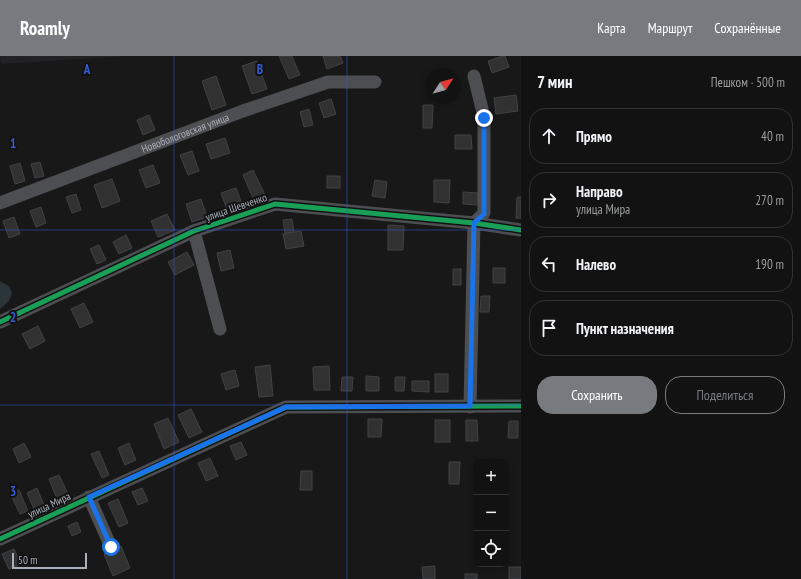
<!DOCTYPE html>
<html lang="ru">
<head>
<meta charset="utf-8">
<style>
	body { margin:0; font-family:"PT Sans Narrow",sans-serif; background:#1f2020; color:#f1f3f6 }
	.controls { position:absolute; right:12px; bottom:12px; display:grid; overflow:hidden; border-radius:8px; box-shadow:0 2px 6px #0003 }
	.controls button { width:36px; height:36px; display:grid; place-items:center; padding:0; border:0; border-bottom:1px solid #313232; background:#121212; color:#f1f3f6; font:20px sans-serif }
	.compass { position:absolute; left:425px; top:12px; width:36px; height:36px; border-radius:50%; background:#121212; box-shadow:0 2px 6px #0003; rotate:54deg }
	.scale { position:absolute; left:12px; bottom:10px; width:75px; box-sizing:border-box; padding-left:4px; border:2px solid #aab0b8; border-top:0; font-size:11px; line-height:14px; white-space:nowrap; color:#aab0b8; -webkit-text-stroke:3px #121214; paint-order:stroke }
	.stop { position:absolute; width:12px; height:12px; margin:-9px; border:3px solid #1a73e8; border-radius:50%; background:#fff }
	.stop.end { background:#1a73e8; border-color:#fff; box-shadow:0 1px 4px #0008 }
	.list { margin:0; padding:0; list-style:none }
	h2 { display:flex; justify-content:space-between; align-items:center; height:52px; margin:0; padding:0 16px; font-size:17px }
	h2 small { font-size:13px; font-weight:400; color:#9c9e9f }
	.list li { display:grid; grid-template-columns:26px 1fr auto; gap:12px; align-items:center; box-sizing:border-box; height:56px; margin:0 8px 8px; padding:0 8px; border:1px solid #313232; border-radius:16px }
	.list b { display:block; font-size:15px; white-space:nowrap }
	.list p { margin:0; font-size:13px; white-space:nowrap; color:#9c9e9f }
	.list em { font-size:13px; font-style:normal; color:#9c9e9f }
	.actions { display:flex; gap:8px; padding:12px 16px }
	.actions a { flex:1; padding:9px 0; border:1px solid #777b80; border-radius:16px; text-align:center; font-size:14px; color:#777b80 }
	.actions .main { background:#777b80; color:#fff }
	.icon { flex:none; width:22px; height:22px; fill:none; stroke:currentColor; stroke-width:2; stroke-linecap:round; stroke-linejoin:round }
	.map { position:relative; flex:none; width:521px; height:523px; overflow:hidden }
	header { display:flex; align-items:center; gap:24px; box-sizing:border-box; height:56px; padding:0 20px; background:#777b80; color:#fff }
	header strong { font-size:19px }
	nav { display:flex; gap:22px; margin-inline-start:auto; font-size:14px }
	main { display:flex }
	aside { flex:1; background:#121212 }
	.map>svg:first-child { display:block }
	.built { fill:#222224 }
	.water { fill:#2b3539 }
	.building { fill:#313132; stroke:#404244 }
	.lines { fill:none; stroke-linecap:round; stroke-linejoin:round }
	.minor { stroke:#4c4e51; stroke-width:13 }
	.cycleway-casing { stroke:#121214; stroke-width:8 }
	.cycleway { stroke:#1a9f57; stroke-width:5 }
	.route { stroke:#1a73e8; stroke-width:5 }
	.grid { fill:none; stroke:#325dd3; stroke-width:1; stroke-opacity:0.55 }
	.labels { text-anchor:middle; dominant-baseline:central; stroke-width:4; stroke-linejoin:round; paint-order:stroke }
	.street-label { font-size:11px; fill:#aab0b8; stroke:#121214 }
	.grid-label { font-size:13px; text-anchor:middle; font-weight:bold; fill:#325dd3; stroke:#121214; stroke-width:4; stroke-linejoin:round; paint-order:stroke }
</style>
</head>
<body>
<header>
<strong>Roamly</strong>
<nav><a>Карта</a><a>Маршрут</a><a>Сохранённые</a></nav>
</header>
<main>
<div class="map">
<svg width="521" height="523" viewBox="0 0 521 523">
	<rect width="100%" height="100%" fill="#181818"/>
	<!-- built -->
	<polygon class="built" points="0,0 128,0 1,8"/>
	<!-- water -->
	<polygon class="water" points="0,225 9,230 12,237 9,245 0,253"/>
	<!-- building -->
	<g class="building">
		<polygon points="279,0 292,0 300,19 289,23"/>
		<polygon points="323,0 340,0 343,7 327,13"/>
		<polygon points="503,0 505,0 509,11 492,17 488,5"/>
		<polygon points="257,5 267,33 252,38 242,10"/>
		<polygon points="216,20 226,49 212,54 202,25"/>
		<polygon points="516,39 518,55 496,58 494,42"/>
		<polygon points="331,43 336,58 324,62 319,47"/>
		<polygon points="423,49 433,49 432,72 423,72"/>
		<polygon points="309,53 313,69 304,71 300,56"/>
		<polygon points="149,59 155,74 143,79 137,64"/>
		<polygon points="455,79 471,79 472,93 455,93"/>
		<polygon points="225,82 230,97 211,103 206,88"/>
		<polygon points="192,95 199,115 188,119 180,99"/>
		<polygon points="40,106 44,120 35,122 31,108"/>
		<polygon points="20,107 25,125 15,128 10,110"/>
		<polygon points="153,109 160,127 146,132 139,114"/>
		<polygon points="253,114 265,139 254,144 243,119"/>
		<rect x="327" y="120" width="13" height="12"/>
		<polygon points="112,123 120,145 102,152 94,129"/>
		<polygon points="375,124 387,126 385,142 372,140"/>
		<polygon points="434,124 450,124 449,147 434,146"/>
		<polygon points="236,132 243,151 228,156 221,137"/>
		<polygon points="463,136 478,137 478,149 463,148"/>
		<polygon points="76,138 81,154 72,157 66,141"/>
		<polygon points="517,141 521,141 521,162 516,162"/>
		<polygon points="201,143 207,161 192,166 186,148"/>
		<polygon points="41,151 46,167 36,171 30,155"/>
		<polygon points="167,158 175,174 158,181 151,165"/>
		<polygon points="14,161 20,178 9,182 3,165"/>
		<polygon points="292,163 294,176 285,177 283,164"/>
		<polygon points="388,169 404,170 403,194 388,194"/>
		<polygon points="301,175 304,190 286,193 283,178"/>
		<polygon points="126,179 132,192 119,198 113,186"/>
		<polygon points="99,189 106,204 97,208 90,193"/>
		<polygon points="230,194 234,212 221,215 217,197"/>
		<polygon points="187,196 194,209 175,219 168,206"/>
		<rect x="493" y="212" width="12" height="15"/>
		<rect x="453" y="213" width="8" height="16"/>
		<polygon points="481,240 490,240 489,256 480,256"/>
		<polygon points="84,247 93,266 80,272 71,253"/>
		<polygon points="38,270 45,285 30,293 22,278"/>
		<polygon points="270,309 273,340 259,341 255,311"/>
		<polygon points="329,310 330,334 314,334 313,311"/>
		<polygon points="235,314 239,330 226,334 221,318"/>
		<rect x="435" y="318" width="13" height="18"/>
		<polygon points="366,320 379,321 379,335 366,335"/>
		<polygon points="342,321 353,321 352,335 341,335"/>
		<polygon points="395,321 405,321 404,335 395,335"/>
		<polygon points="412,325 429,325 429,336 412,335"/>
		<polygon points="191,353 202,376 189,382 178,359"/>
		<polygon points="168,362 179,386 164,393 154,368"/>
		<polygon points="368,363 382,363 381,381 368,381"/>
		<rect x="435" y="364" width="15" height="22"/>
		<polygon points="466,364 477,364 478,385 466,385"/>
		<polygon points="509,365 518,365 518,382 508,382"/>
		<polygon points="241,386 247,399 236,404 230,390"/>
		<polygon points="24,387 31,401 19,407 13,393"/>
		<polygon points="129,387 136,404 125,409 118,392"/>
		<polygon points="99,395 109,419 102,422 91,398"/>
		<polygon points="210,402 218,420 206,425 198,407"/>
		<polygon points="449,406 460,406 459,428 449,428"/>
		<polygon points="301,415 312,415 312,434 300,434"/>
		<polygon points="59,419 68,438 57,443 49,423"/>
		<polygon points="37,432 44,449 34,453 27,437"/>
		<polygon points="142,432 148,445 138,449 132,436"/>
		<polygon points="19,434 28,455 20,458 10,437"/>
		<polygon points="118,443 128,467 119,471 108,447"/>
		<polygon points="77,466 81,476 72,480 68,470"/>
		<polygon points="121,490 130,512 113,520 104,498"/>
		<polygon points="14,493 21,508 9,513 2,498"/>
		<polygon points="435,510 435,523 423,523 422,511"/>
		<rect x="509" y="511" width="12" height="12"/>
		<rect x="465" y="518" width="12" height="5"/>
	</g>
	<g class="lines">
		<!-- minor -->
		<g class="minor">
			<path id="s1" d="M0 147 243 55 328 26H375"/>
			<polyline points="194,175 220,273"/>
			<polyline points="0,266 194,175 275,148 474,167 521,174"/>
			<polyline points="470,351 474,167 484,157 484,61 474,20"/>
			<polyline points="89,441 111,491"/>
			<polyline points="0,483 286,351 521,350"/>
		</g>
		<!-- cycleway casing -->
		<g class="cycleway-casing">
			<g id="cycleway">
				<polyline points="0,266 194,175 275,148 474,167 521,174"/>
				<polyline points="0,483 286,351 521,350"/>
			</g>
		</g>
		<!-- cycleway -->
		<use href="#cycleway" class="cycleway"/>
	</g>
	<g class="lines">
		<!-- route -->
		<polyline class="route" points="111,491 89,441 286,351 470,350 474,167 484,158 484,62"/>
	</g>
	<!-- grid -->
	<path class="grid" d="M174 0V523M347 0V523M0 174H521M0 349H521"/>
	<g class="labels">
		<!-- street labels -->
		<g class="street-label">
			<text stroke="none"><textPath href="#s1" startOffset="198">Новобологовская улица</textPath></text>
			<text transform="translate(236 151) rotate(-19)">улица Шевченко</text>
			<text transform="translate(49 449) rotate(-25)">улица Мира</text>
		</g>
	</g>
	<g class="grid-label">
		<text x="87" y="18">A</text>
		<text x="260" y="18">B</text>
		<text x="13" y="92">1</text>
		<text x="13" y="266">2</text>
		<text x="13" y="440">3</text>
	</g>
</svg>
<div class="controls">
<button>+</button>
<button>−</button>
<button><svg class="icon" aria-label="locate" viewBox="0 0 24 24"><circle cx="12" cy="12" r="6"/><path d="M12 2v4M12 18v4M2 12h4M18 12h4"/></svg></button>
</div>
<svg class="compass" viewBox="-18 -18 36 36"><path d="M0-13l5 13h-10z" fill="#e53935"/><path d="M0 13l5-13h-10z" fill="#9c9e9f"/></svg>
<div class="scale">50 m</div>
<div class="stop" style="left:111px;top:491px"></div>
<div class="stop end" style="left:484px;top:62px"></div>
</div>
<aside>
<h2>7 мин<small>Пешком · 500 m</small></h2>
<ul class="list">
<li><svg class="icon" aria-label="ahead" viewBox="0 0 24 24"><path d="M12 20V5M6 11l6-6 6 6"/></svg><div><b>Прямо</b></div><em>40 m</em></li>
<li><svg class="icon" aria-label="right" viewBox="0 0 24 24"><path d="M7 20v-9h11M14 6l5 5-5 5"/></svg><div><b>Направо</b><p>улица Мира</p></div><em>270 m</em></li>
<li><svg class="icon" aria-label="left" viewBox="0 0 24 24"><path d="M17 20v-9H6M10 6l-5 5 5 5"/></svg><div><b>Налево</b></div><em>190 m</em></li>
<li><svg class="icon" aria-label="arrive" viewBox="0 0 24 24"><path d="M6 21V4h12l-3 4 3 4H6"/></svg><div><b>Пункт назначения</b></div></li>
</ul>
<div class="actions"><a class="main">Сохранить</a><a>Поделиться</a></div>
</aside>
</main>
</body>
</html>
